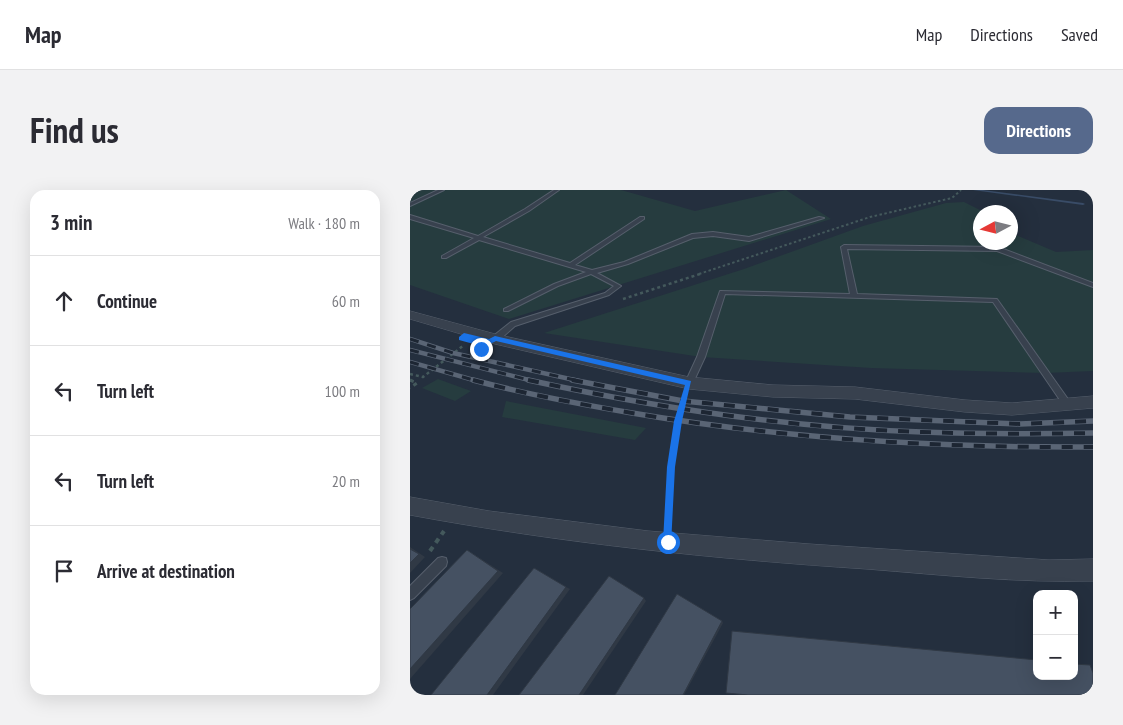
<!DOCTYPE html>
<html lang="en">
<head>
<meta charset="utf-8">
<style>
	body { margin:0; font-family:"PT Sans Narrow",sans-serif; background:#f2f2f3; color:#2b2b33 }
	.controls { position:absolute; right:15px; bottom:15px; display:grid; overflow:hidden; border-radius:10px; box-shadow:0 5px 20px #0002 }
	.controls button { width:45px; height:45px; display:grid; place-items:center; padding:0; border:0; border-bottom:1px solid #e1e1e2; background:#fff; color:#2b2b33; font:25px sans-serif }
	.compass { position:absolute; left:563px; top:15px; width:45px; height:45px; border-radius:50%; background:#fff; box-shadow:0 5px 20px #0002; rotate:263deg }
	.stop { position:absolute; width:15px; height:15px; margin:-11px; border:4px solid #1a73e8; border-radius:50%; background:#fff }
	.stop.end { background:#1a73e8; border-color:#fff; box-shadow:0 1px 5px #0008 }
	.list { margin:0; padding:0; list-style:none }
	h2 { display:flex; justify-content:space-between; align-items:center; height:65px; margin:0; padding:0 20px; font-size:21px }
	h2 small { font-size:16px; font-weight:400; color:#7c7c81 }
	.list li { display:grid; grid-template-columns:32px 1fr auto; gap:15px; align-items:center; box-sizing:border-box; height:90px; padding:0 20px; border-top:1px solid #e1e1e2 }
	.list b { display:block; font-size:19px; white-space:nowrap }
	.list em { font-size:16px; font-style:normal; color:#7c7c81 }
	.icon { flex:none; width:28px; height:28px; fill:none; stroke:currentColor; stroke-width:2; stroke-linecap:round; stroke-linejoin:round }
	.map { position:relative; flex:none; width:683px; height:505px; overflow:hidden; border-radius:15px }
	header { display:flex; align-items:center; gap:30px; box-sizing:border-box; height:70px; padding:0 25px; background:#fff; border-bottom:1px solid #e1e1e2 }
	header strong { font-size:24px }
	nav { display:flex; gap:28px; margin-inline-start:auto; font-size:18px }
	.intro { display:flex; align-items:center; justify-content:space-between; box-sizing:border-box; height:120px; padding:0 30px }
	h1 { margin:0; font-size:35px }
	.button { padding:12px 22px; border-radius:15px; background:#56698c; color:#fff; font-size:18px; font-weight:700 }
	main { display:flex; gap:30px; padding:0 30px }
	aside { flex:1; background:#fff; border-radius:15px; box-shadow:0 5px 20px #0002 }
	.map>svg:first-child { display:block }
	.green { fill:#263c3f }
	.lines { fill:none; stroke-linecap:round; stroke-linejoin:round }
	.stream { fill:#394c67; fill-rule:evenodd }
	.lane-casing { stroke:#565f6c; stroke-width:2 }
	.street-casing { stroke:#565f6c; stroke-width:1 }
	.path-far3 { stroke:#44595c; stroke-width:2; stroke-dasharray:2.5 2.5; stroke-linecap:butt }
	.path-far2 { stroke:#44595c; stroke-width:2.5; stroke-dasharray:3 3; stroke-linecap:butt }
	.path-far1 { stroke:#44595c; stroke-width:3; stroke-dasharray:4 4; stroke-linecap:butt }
	.path { stroke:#44595c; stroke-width:4; stroke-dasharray:5 5; stroke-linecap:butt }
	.lane { fill:#38414e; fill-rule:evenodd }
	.street { fill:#38414e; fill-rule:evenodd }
	.rail-far1-casing { stroke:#5a6575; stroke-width:4.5 }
	.rail-casing { stroke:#5a6575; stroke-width:5.5 }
	.rail-far1 { stroke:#1d2633; stroke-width:3; stroke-dasharray:9; stroke-linecap:butt }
	.rail { stroke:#1d2633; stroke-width:4; stroke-dasharray:11; stroke-linecap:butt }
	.shaded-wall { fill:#303945 }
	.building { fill:#455162; stroke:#303945 }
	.route { fill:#1a73e8 }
</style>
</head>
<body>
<header>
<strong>Map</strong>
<nav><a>Map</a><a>Directions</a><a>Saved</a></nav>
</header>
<div class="intro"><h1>Find us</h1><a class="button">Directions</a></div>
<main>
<aside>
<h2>3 min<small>Walk · 180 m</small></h2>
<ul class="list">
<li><svg class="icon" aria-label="ahead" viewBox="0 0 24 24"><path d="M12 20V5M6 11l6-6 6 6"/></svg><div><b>Continue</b></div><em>60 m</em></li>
<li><svg class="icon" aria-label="left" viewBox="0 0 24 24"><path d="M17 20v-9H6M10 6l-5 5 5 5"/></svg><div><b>Turn left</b></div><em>100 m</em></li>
<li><svg class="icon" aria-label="left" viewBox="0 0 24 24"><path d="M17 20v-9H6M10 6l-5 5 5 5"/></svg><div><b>Turn left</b></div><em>20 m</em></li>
<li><svg class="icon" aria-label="arrive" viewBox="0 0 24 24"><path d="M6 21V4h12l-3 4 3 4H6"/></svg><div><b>Arrive at destination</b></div></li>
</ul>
</aside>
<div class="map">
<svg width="683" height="505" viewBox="0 0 683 505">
	<rect width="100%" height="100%" fill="#242f3e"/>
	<!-- green -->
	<g class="green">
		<polygon points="0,0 211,0 285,21 376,0 421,29 99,129 0,95"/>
		<polygon points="554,12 574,22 570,22 570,52 600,52 601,43 646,62 683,60 683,181 635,183 461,178 291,167 134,143 334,79 453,36 536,13"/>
		<polygon points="28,189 61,201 45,211 12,198"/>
		<polygon points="96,211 236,238 225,250 92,227"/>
	</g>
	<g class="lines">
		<!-- stream -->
		<polygon class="stream" points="563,0 573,0 673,13 675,14 673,15"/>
		<!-- lane casing -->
		<g class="lane-casing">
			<g id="lane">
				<polygon points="28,0 34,0 0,16 0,13"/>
				<polygon points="144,0 149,0 119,21 73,47 160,73 230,27 234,27 234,29 165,75 182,80 214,72 282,44 303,42 339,47 409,27 414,28 339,51 303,46 283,48 218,74 187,83 211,96 199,105 105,136 88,151 82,151 82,147 101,132 195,103 204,96 181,84 148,96 98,121 94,121 94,119 144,94 176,82 69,50 36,68 32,68 32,66 64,48 0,29 0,25 68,46 115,19"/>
				<polygon points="434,55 588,57 683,93 683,97 587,61 437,59 447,104 587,109 660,212 661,214 660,216 654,216 583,112 315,104 295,167 282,195 276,195 275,193 287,167 310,101 440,104 431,57"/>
				<polygon points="32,367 36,368 37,372 36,376 4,408 0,410 0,396 28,368"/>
			</g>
		</g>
		<!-- street casing -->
		<g class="street-casing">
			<g id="street">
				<polygon points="0,121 85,144 279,187 363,195 445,197 555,210 602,213 683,206 683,218 602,225 555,222 445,209 363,207 279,199 85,154 0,129"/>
				<path d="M0 307 79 321 238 341 399 354 639 370 683 369V391C608 393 532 385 457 379 303 369 151 353 0 325Z"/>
			</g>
		</g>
		<!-- path-far3 -->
		<polyline class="path-far3" points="289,84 460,27 542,8 551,0"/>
		<!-- path-far2 -->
		<g class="path-far2">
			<polyline points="213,109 293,83"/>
			<polyline points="0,184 13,187 54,155"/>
			<polyline points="0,190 2,191"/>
		</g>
		<!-- path-far1 -->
		<g class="path-far1">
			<polyline points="0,190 7,193 0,198"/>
			<polyline points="258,329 264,253 275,206"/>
		</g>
		<!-- path -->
		<g class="path">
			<polyline points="258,333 258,327"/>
			<polyline points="20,361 34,341"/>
		</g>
		<!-- lane -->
		<use href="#lane" class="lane"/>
		<!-- street -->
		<use href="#street" class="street"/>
		<!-- rail-far1 casing -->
		<g class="rail-far1-casing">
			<g id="rail-far1">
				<polyline points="0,149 43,163 169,191"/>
				<polyline points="0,160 123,191"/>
				<polyline points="0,172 67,191"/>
			</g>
		</g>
		<!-- rail casing -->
		<g class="rail-casing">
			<g id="rail">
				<path d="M63 190C115 204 169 214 222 223 375 249 528 258 683 257"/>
				<path d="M118 190C247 218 380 238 512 242 569 244 626 244 683 243"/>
				<polyline points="162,190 273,211 440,227 610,234 683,231"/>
			</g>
		</g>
		<!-- rail-far1 -->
		<use href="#rail-far1" class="rail-far1"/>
		<!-- rail -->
		<use href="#rail" class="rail"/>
	</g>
	<!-- shaded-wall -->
	<g class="shaded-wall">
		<polygon points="0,357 15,367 0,383"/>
		<polygon points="57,360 93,383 0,489 0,479"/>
		<polygon points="156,397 160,399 83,505 77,505"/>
		<polygon points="234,408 236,411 173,505 169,505"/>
		<polygon points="312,431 313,433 274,505 273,505"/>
	</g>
	<!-- building -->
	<g class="building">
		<polygon points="0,359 9,364 0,373"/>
		<polygon points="57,360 88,381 0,479 0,419"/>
		<polygon points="124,378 156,397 77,505 21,505"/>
		<polygon points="199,386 234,408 169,505 109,505"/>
		<polygon points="267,404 312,431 273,505 205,505"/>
		<polygon points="322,441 627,470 627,486 664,486 664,474 680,475 683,483 683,505 338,505 316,503"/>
	</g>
	<!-- route -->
	<polygon class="route" points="54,143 79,149 85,146 281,191 272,231 265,277 261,355 258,356 253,352 257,277 264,231 275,195 86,151 80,154 73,152 79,155 71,162 67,159 71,156 49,150 49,147"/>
</svg>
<div class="controls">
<button>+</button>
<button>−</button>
</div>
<svg class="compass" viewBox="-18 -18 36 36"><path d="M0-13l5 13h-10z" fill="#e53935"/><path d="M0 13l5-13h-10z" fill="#7c7c81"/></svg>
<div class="stop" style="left:258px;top:352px"></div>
<div class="stop end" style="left:71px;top:159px"></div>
</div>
</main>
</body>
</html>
